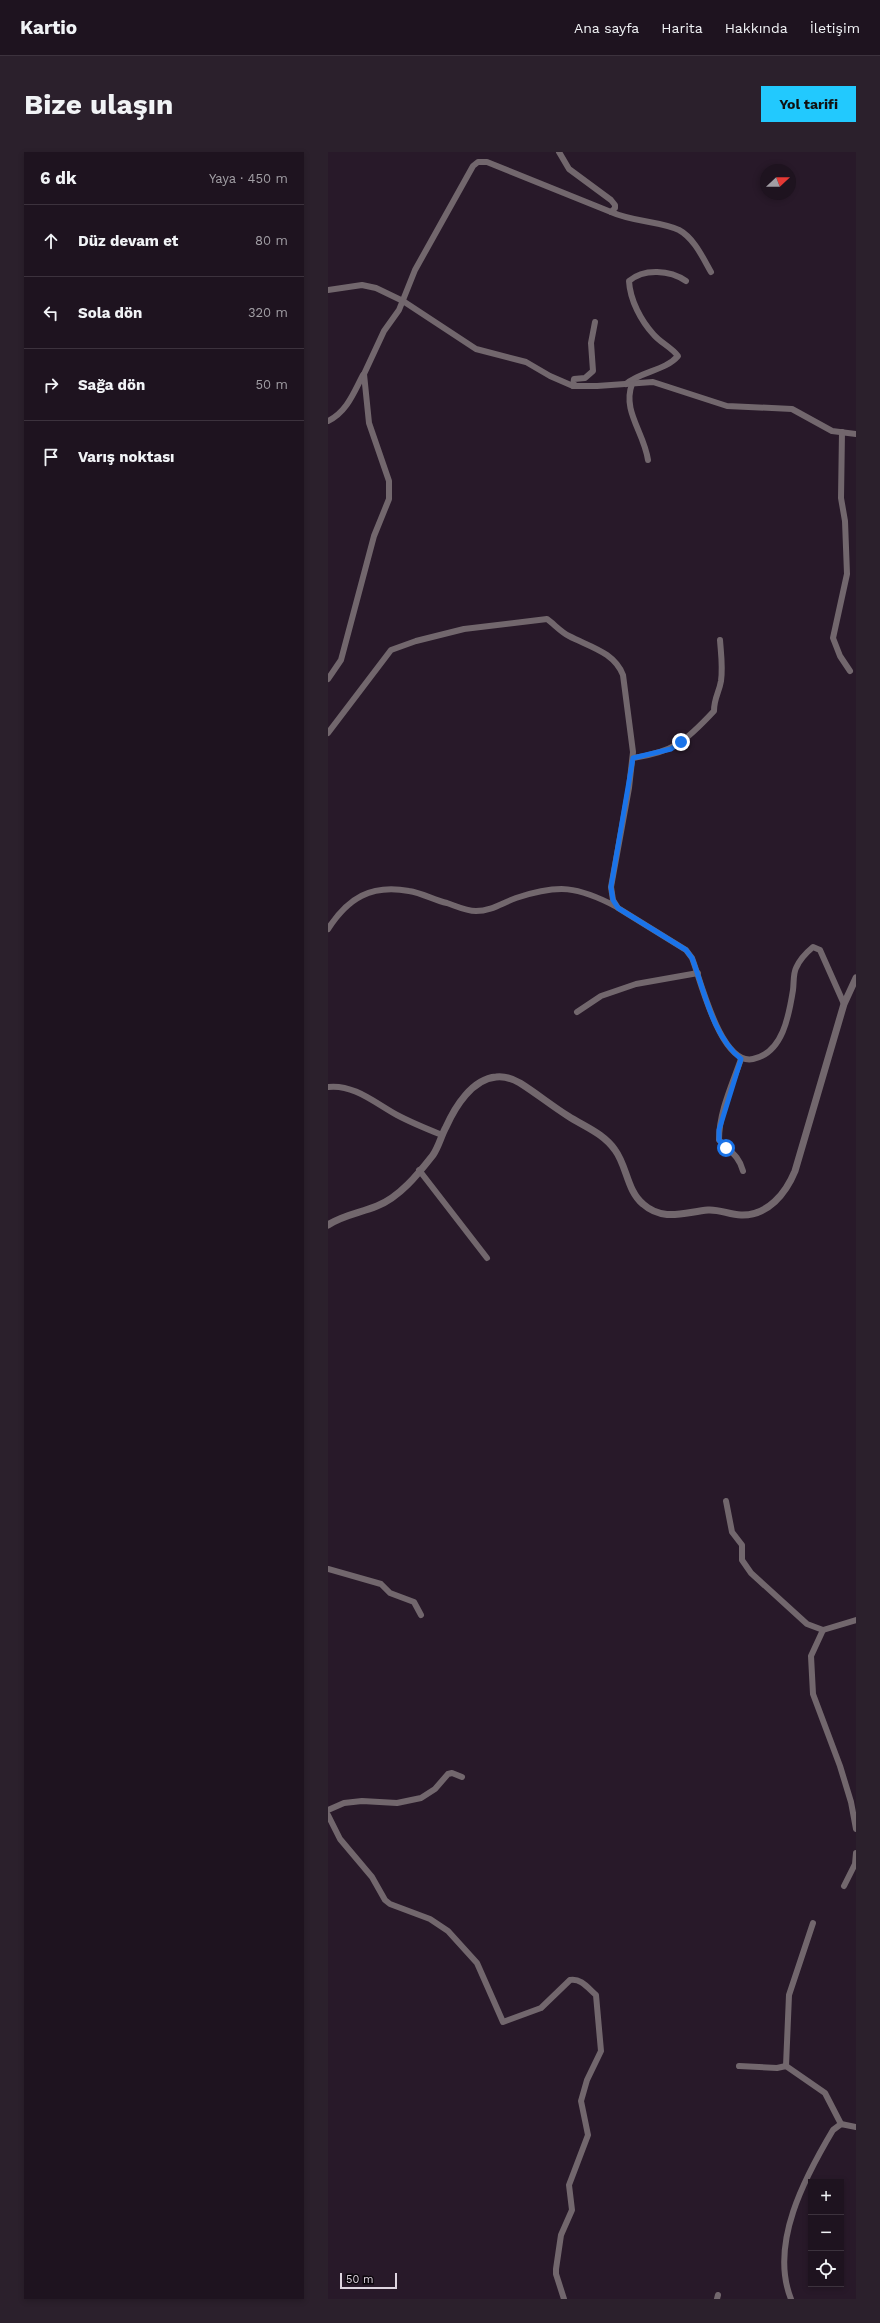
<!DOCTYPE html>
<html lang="tr">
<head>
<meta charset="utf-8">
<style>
	body { margin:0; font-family:"Work Sans",sans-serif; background:#2b202c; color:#f1f3f6 }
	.controls { position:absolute; right:12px; bottom:12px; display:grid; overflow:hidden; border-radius:0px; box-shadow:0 2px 6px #0003 }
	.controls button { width:36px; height:36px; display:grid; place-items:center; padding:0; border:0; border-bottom:1px solid #3c323d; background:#1e131f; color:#f1f3f6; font:20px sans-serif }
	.compass { position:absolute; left:432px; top:12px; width:36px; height:36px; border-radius:50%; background:#1e131f; box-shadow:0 2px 6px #0003; rotate:68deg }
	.scale { position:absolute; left:12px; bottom:10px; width:57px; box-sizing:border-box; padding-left:4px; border:2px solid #ded4df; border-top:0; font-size:11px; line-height:14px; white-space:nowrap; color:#ded4df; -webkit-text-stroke:3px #0d070d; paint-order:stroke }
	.stop { position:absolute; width:12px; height:12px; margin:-9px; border:3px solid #1a73e8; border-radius:50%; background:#fff }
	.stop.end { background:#1a73e8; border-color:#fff; box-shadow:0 1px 4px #0008 }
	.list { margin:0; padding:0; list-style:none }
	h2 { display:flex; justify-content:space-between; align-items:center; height:52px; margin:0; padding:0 16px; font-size:17px }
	h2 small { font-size:13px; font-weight:400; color:#a19ea4 }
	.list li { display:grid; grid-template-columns:26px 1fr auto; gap:12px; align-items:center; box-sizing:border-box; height:72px; padding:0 16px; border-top:1px solid #3c323d }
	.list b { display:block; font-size:15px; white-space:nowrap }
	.list em { font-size:13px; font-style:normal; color:#a19ea4 }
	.icon { flex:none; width:22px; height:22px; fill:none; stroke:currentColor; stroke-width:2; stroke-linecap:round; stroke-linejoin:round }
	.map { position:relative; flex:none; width:528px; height:2147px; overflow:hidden; border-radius:0px }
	header { display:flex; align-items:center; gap:24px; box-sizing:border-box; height:56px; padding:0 20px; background:#1e131f; border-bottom:1px solid #3c323d }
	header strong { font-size:19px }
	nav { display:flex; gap:22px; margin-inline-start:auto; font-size:14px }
	.intro { display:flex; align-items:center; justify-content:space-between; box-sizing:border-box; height:96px; padding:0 24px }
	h1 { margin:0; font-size:28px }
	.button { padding:10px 18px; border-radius:0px; background:#22c9fe; color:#111; font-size:14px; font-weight:700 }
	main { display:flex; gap:24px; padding:0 24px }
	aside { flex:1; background:#1e131f; border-radius:0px; box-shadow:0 2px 6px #0003 }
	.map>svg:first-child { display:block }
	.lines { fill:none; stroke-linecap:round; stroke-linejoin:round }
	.minor { stroke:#72676d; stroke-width:6 }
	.tertiary { stroke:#72676d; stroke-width:7 }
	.route { stroke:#1a73e8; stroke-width:5 }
</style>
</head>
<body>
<header>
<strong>Kartio</strong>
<nav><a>Ana sayfa</a><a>Harita</a><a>Hakkında</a><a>İletişim</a></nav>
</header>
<div class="intro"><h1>Bize ulaşın</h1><a class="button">Yol tarifi</a></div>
<main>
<aside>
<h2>6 dk<small>Yaya · 450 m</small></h2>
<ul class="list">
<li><svg class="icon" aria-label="ahead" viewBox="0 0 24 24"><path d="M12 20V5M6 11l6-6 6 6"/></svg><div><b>Düz devam et</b></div><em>80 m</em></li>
<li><svg class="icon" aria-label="left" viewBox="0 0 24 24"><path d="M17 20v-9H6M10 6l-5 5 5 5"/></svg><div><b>Sola dön</b></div><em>320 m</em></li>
<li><svg class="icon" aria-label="right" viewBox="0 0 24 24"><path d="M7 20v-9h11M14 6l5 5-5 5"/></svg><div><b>Sağa dön</b></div><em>50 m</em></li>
<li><svg class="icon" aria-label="arrive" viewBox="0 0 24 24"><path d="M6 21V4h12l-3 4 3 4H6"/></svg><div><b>Varış noktası</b></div></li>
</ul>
</aside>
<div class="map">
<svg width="528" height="2147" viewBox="0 0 528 2147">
	<rect width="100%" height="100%" fill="#281929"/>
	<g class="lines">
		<!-- minor -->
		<g class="minor">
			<path d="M283 60C305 70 331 69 351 78 366 86 375 106 383 120"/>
			<polyline points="0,138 34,133 48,136 75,149 148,197 198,210 222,224 245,234 269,234 325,230 399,254 464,257 504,279 528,282"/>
			<path d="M298 232C313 219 337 219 350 204 343 195 333 191 326 183 313 169 302 148 301 129 316 116 342 118 358 129"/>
			<path d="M304 232C294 259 316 280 320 308"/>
			<polyline points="245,234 246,227 257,226 265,219 263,191 267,170"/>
			<path d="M0 269C19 260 26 240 35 223"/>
			<polyline points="514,280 513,346 517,369 519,422 505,486 512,504 522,519"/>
			<polyline points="0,527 13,508 46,384 61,347 61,329 41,271 36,222 56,179 71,158 87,118 145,14 150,10 159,10 283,60 287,56 287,53 283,48 241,17 231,0"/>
			<path d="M0 581 63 498 88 489 136 477 219 467C226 472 233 480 241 484 262 495 286 500 295 523L305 600 301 636 283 735 285 748 290 756 358 798 364 806C373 829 393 914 425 907 455 901 461 863 465 838 466 831 465 822 468 816 471 809 479 800 485 795L492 798 516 852"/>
			<path d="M305 606C346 600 358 589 386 559 386 546 391 541 393 529 395 515 393 502 392 488"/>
			<path d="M0 777C20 746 43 732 81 739 94 741 106 748 119 751 128 754 138 759 148 759 163 759 174 751 188 746 231 732 249 734 289 755"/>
			<polyline points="249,860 273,844 308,832 370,821"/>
			<path d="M413 907C404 933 391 960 391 988 401 999 411 1003 415 1019"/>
			<path d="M0 935C26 932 47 951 69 963 84 971 99 977 114 983"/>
			<polyline points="91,1018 159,1106"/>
			<polyline points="398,1349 404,1380 414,1393 414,1408 423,1421 479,1472 495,1478 528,1468"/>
			<polyline points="0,1417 53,1432 62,1441 86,1450 93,1463"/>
			<polyline points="495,1478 483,1504 485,1542 512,1614 523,1650 528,1677"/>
			<polyline points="0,1658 16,1651 34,1649 69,1651 93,1646 107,1637 120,1622 124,1621 134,1625"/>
			<path d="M0 1663 12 1687 44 1725 57 1748 62 1752 102 1767 120 1779 149 1811 175 1870 213 1856 242 1828C253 1826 260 1836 268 1843L273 1899 259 1928 253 1949 260 1983 241 2033 244 2058 233 2083 228 2117V2122L236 2147"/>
			<polyline points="516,1734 527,1712 528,1701"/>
			<polyline points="411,1914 449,1916 458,1914 497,1941 513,1972"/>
			<polyline points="458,1914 461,1843 485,1771"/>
			<polyline points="389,2147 390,2143"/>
			<path d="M463 2147C441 2092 477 2025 505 1978L513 1972 528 1975"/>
		</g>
		<!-- tertiary -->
		<path class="tertiary" d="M0 1073C15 1063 32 1061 49 1054 72 1045 90 1022 105 1003 111 994 113 984 118 975 127 955 144 927 168 925 176 924 185 927 192 931 208 941 224 954 240 964 257 975 275 981 287 998 299 1014 299 1039 315 1052 335 1070 357 1060 380 1058 391 1057 402 1063 413 1063 440 1064 458 1041 467 1019L516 852 528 826"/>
	</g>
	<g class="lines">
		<!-- route -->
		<path class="route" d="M353 590 343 597 305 606 283 735 285 748 290 756 358 798 364 806C377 840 384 883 413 907L391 978V988L398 996"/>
	</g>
</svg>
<div class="controls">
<button>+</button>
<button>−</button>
<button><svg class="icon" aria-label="locate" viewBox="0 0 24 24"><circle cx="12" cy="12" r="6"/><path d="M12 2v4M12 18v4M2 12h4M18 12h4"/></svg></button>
</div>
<svg class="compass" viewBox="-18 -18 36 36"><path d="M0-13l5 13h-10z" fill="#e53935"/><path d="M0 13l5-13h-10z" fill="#a19ea4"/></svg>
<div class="scale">50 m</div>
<div class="stop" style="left:398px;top:996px"></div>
<div class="stop end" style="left:353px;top:590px"></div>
</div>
</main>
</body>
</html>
